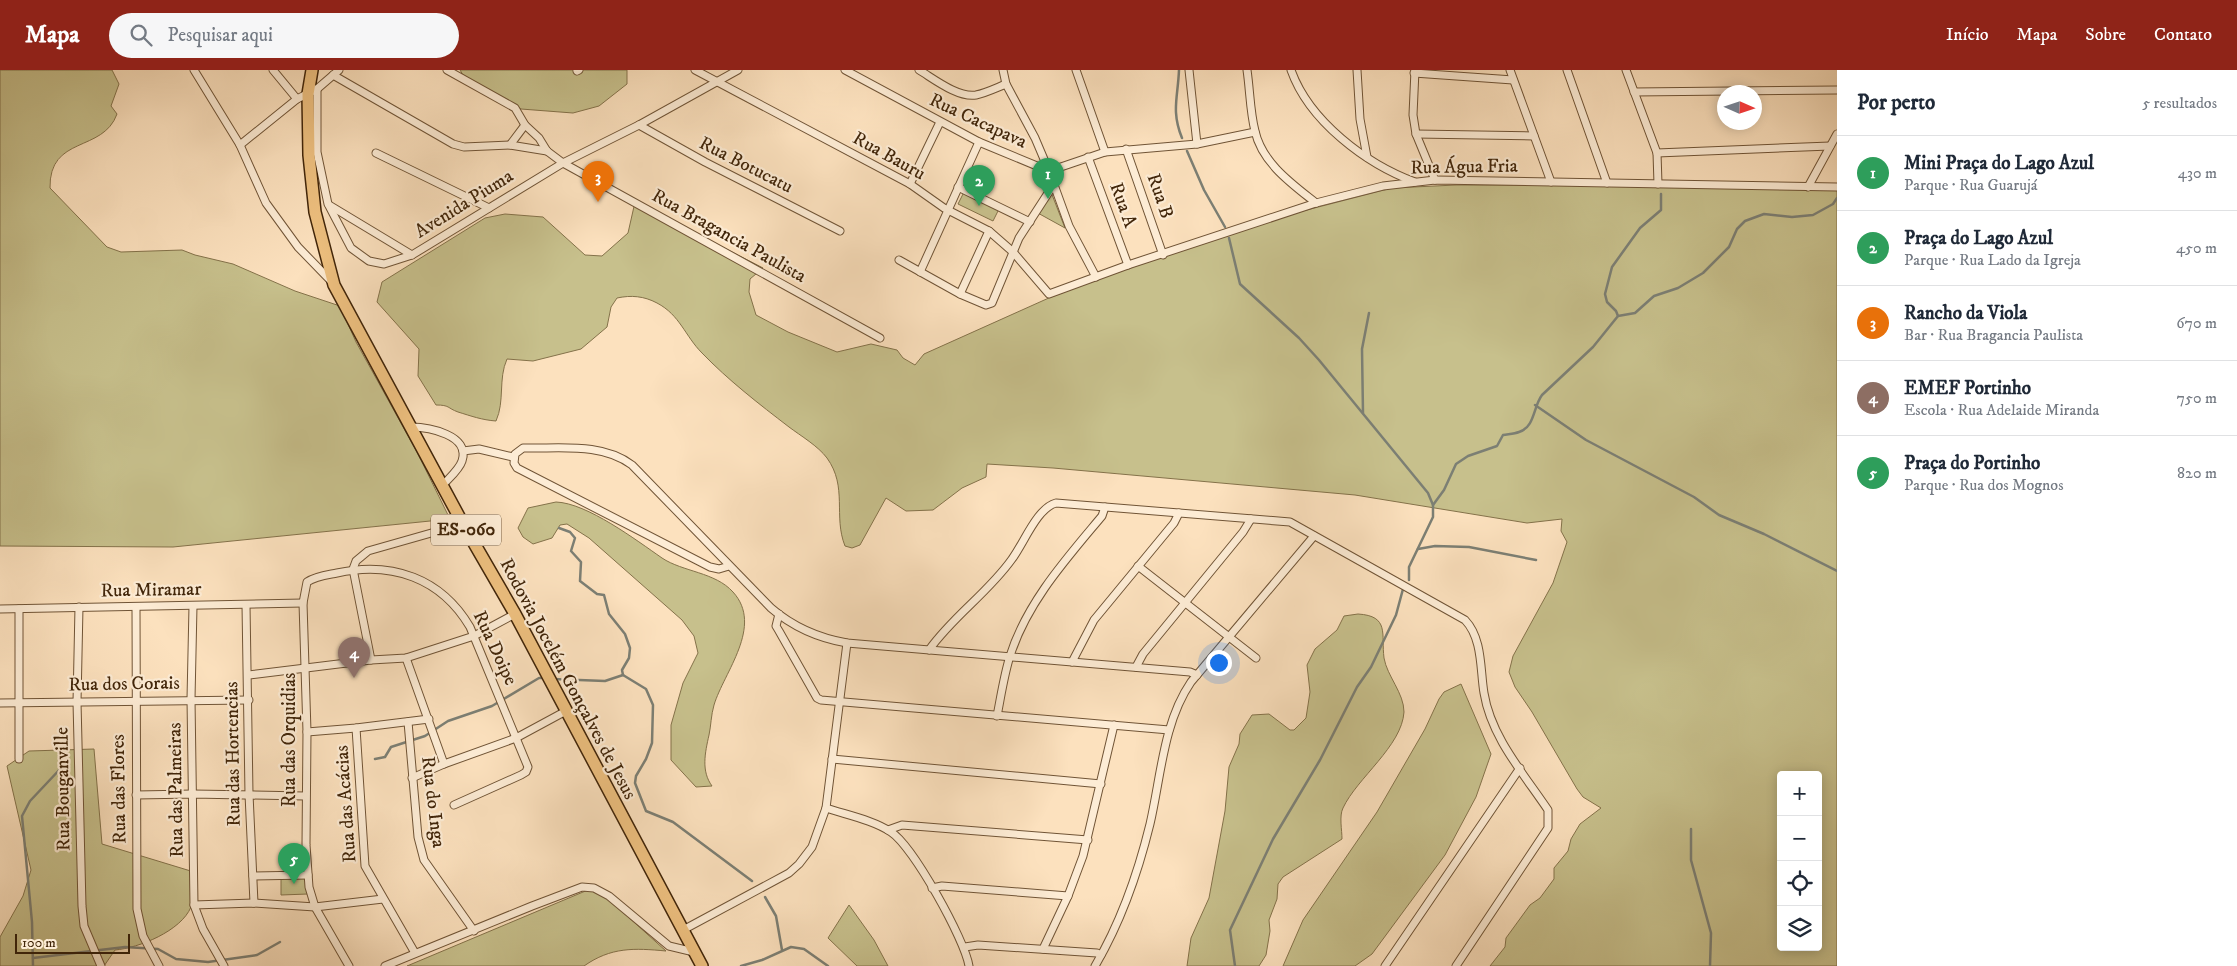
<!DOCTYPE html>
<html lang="pt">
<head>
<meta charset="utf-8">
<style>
	body { margin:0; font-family:"IM FELL DW Pica",serif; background:#f6f6f7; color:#1f2937 }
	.controls { position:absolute; right:15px; bottom:15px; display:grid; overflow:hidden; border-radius:5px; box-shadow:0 2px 12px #0003 }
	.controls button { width:45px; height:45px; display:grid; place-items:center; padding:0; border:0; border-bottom:1px solid #e0e1e3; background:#fff; color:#1f2937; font:25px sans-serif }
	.compass { position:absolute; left:1717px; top:15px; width:45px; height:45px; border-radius:50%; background:#fff; box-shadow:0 2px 12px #0003; rotate:93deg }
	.scale { position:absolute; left:15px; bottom:12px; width:115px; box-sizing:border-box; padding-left:5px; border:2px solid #412509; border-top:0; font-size:14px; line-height:18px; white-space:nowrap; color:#412509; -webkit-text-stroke:4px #fdecd5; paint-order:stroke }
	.you { position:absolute; left:1218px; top:592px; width:18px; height:18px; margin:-12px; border:4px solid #fff; border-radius:50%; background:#1a73e8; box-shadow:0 0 0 8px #1a73e833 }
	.badge { display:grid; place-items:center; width:32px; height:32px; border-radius:50%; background:#8f2418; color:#fff; font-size:16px; font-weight:700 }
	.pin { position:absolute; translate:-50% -41px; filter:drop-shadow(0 1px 2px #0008) }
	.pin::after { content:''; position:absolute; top:26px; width:18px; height:15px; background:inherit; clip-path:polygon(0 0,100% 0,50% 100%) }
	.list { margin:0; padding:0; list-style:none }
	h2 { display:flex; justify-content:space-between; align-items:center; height:65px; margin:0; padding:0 20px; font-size:21px }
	h2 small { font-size:16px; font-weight:400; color:#747a83 }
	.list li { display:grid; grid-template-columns:32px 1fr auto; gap:15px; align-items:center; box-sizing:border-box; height:75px; padding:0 20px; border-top:1px solid #e0e1e3 }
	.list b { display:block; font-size:19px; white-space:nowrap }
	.list p { margin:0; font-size:16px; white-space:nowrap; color:#747a83 }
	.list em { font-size:16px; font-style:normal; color:#747a83 }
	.icon { flex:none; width:28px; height:28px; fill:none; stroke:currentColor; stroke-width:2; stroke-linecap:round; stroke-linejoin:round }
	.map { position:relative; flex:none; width:1837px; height:896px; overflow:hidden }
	header { display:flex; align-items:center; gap:30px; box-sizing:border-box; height:70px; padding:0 25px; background:#8f2418; color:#fff }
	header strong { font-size:24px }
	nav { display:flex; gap:28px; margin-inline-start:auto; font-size:18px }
	.search { width:350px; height:45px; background:#f6f6f7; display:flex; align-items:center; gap:12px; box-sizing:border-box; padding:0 18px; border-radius:28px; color:#747a83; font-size:19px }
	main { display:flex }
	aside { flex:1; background:#fff }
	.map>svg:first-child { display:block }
	.green { fill:#c7c08c; stroke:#84724a; fill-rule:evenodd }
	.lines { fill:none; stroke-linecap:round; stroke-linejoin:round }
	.stream { stroke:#7c7f74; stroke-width:2.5 }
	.minor-casing { stroke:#705436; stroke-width:9 }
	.primary-casing { stroke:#412509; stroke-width:14 }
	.minor { stroke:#fdecd5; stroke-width:7 }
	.primary { stroke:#eec07f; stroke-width:11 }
	.labels { text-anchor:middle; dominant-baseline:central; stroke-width:4.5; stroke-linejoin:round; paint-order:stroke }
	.shield { fill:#fdecd5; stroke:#796146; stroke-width:1 }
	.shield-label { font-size:18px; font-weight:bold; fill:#412509 }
	.street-label { font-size:19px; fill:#412509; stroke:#fdecd5 }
</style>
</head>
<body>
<header>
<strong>Mapa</strong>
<div class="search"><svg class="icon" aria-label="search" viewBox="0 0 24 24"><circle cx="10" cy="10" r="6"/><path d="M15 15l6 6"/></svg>Pesquisar aqui</div>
<nav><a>Início</a><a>Mapa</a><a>Sobre</a><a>Contato</a></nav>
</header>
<main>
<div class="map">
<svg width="1837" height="896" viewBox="0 0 1837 896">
	<rect width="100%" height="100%" fill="#fce1be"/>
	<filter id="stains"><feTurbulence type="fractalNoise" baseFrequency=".004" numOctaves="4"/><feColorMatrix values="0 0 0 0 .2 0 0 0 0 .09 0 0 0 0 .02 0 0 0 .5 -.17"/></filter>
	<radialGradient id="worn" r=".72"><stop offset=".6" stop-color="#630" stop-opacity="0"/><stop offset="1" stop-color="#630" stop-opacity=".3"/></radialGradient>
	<!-- green -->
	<g class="green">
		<path d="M0 0H112L119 14 111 36 117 44C103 83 49 65 50 118L107 177 121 182 182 180 195 185 233 194 295 221 340 236 356 272 417 382 450 449 173 477 0 476Z"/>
		<polygon points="460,0 627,0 627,14 599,36 573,43 521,39 463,5"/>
		<path d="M1456 115H1590L1837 118V896H1490L1505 877 1506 868 1530 835 1540 828 1554 809V798L1568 781 1571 769 1580 754 1601 738 1583 727 1577 719 1532 642 1515 617 1509 602 1513 586 1553 513 1567 472 1561 461 1562 449 1527 453 1355 425 1053 398 987 394 986 407 962 418 933 440 906 441 886 428 860 475 852 478 845 476C833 446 848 417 827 388 818 376 801 366 789 357 759 334 728 310 702 283 685 266 680 245 657 233 644 226 631 225 617 228L611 237 607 257 581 279 533 291 507 289C498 309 505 331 496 351 482 350 471 346 458 342 447 338 450 335 436 335L418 306 419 279 377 232 382 212 485 148 505 144 543 147 585 185 602 186 628 163 635 132 763 198 750 209 749 222 756 245 788 262 837 282 871 274 897 280 903 288 915 295 924 284 1051 227 1175 180 1264 151 1392 118ZM1781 705H1818V877H1781Z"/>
		<polygon points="1049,117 1065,158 1036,142"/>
		<polygon points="965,120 1000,137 993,151 958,134"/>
		<path d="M556 432C587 433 636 470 662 488 683 502 715 502 733 522 764 556 724 602 714 635 711 645 711 656 709 665 705 683 701 701 712 716L696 717 671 690V655L683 613 698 583 694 566 682 550 589 468 567 454 560 455 552 468 533 474 523 467 518 458 528 438Z"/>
		<path d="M1358 544C1390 546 1381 564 1384 588 1387 606 1404 623 1404 642 1402 676 1357 708 1343 738 1339 746 1342 760 1342 769L1283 807 1278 814 1277 829 1269 850 1270 861 1266 885 1259 896H1187L1191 868 1209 828 1225 741 1229 697 1239 674 1240 664 1252 645 1269 644 1290 660H1294L1306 648 1310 622 1307 595 1315 579 1337 560 1344 546Z"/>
		<polygon points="1461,614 1491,684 1476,727 1445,785 1372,884 1355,896 1283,896 1303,850 1377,742 1425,659 1439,629 1444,622"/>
		<path d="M94 679 102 774 194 802C193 813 195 828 191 837 181 861 139 878 115 880L104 896H0V867L23 826 31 800 7 696 29 681Z"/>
		<polygon points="308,808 308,824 281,825 281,809"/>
		<path d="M595 817 666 881C634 878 611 877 584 896H407Z"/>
		<polygon points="849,835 874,870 888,896 857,896 828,868"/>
	</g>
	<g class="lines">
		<!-- stream -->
		<g class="stream">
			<path d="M1179 0C1178 27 1171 41 1182 68"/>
			<polyline points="1187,81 1204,120 1225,157"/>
			<polyline points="1229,168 1240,214 1299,268 1319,290 1428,423 1433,435 1433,447 1409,497 1409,510"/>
			<polyline points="1618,246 1616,241 1607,232 1605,224 1612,197 1640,158 1661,140 1661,124"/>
			<polyline points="1535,335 1586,370 1694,427 1719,445 1764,464 1837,501"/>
			<polyline points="1363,343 1362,279 1369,243"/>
			<path d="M1433 435 1444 420 1456 394 1468 386 1497 376 1503 365C1508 364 1514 364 1519 362 1535 357 1533 337 1542 325L1593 277 1618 246 1635 243 1654 226 1678 218 1703 203 1729 177 1737 159 1745 151 1764 144 1792 147 1813 145 1833 134 1837 128"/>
			<polyline points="559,458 570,462 575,468 571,481 581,492 580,511 597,524 604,525 609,544 625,564 630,578 629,588 622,600 623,605"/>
			<polyline points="1418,479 1435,476 1469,477 1536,490"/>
			<polyline points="623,605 646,619 653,635 652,673 646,689 636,706 635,713 646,741 673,752 752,811"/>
			<polyline points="553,609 605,611 623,605"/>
			<polyline points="375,689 385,687 391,677 425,666 448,651 492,636 539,608 545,608"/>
			<polyline points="1691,759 1691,790 1711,863 1710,896"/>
			<polyline points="765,827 776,846 782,880"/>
			<polyline points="33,888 125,877 158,879 176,889 208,892 257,885 280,872"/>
			<polyline points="33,896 32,852 22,746 30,731 62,697 65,670"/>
			<polyline points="741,896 762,890 791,877 804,879 828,896"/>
			<polyline points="1235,896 1230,860 1273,769 1320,690 1357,617 1371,597 1396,545 1403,519"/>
		</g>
		<!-- minor casing -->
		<g class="minor-casing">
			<g id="minor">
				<polyline points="194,0 240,75 266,133 298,177 332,212"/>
				<polyline points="273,0 297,29"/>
				<polyline points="447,0 515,38 525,55 539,68 547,81 563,93 880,268"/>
				<polyline points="695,0 910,114 944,138 989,161 1013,182 1049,224 1128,195 1316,133 1383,116 1435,110 1837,117"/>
				<polyline points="845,0 979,72 1049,101 1069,156 1096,207"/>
				<path d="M919 0C934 9 958 28 976 25 986 23 996 18 1006 14"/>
				<polyline points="1003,0 1006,14 1035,68 1049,101 1105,82 1197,74 1255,62"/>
				<polyline points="1076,0 1105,82"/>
				<polyline points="1189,0 1197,74"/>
				<path d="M1247 0C1250 20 1250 42 1255 61 1262 93 1292 114 1316 133"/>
				<path d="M1291 0C1309 51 1366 94 1415 112"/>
				<polyline points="1357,0 1360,49 1367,87"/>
				<polyline points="1415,0 1413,45 1416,64 1435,110"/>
				<polyline points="1510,0 1551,112"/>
				<polyline points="1567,0 1607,113"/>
				<polyline points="1626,0 1657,83 1658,114"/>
				<polyline points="577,1 579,0"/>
				<polyline points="1414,3 1513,10"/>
				<polyline points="333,5 453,74 464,77 510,75 547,81"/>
				<polyline points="317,19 317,82 328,134 351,178 369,191 384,194 412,185 563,93 639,55 738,0"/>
				<polyline points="1634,22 1837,20"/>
				<polyline points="639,55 705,92 840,161"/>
				<polyline points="1416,64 1534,66"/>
				<polyline points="240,75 297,29 317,19 339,0"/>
				<polyline points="510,75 525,55"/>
				<polyline points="1126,79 1163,185"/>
				<polyline points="376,83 489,138"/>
				<polyline points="1657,83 1830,76"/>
				<polyline points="1088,87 1128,195"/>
				<polyline points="910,114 940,52"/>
				<polyline points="958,117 1030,152"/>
				<polyline points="1808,117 1837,64"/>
				<polyline points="329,135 412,185"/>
				<polyline points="899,190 960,224 986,235 992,233 1019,168 1054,114"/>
				<polyline points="920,202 979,72"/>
				<polyline points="960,224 989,161"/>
				<path d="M411 357C428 357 471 365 462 391 459 400 449 408 442 416"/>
				<polyline points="463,381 479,379 513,387"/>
				<path d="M729 496 719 499 710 497 517 398 514 393 515 384 523 378C559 379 602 372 632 395L771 538C793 557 818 568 847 573L1190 602 1197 605"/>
				<polyline points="1138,496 1256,588"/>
				<polyline points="246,535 249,724 254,833"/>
				<polyline points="193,536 191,629 194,835 203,859 224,896"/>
				<polyline points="79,537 77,632 82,836 84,856 101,896"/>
				<polyline points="136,538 137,839 143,866 159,896"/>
				<polyline points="0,539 303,533"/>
				<polyline points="19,539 19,689"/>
				<polyline points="779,544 776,556 779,561 817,628 821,630 1169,660"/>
				<path d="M929 580C953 546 988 523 1012 489 1024 473 1037 438 1056 433L1290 452 1465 550C1483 569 1480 600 1484 623 1491 667 1524 704 1548 740V758L1456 896"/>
				<polyline points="406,588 444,694"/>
				<polyline points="371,590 353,499 356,491 368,481 463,454"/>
				<polyline points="1072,592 1094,550 1174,453 1179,443"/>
				<polyline points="1136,597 1143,584 1243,462 1251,449"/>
				<polyline points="249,605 371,590 406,588 474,566 515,544"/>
				<polyline points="0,633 249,630"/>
				<path d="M997 646C1001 626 1004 605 1010 586 1027 532 1067 488 1102 446L1105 437"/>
				<polyline points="408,652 418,767 424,790 474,861"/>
				<polyline points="356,658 365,796 415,883"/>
				<polyline points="307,662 356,658 429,649"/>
				<polyline points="832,689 1101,714"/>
				<polyline points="412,708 444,694 516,668 566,641"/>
				<polyline points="136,725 193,724 305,726"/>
				<path d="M826 738C847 745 873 750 891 762 913 776 965 870 969 896"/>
				<polyline points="888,760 902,755 1088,770"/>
				<polyline points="253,806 308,805"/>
				<polyline points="932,818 942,816 1068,826"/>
				<polyline points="194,835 254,833 315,837 383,829"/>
				<polyline points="683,860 789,803 799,794 812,777 826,738 847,573"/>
				<polyline points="965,877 978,875 1097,883 1101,885"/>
				<polyline points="1043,879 1068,826 1083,786 1114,655"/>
				<path d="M349 896 315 837 309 817 306 775 307 662 303 533 307 512C316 506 327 505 337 503 392 491 441 508 470 557L528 697 526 702 521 705 454 735"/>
				<polyline points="385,896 532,836 582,817 594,818 609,826 669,876 694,882"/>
				<path d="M1095 896C1121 852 1138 803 1150 754 1161 707 1163 653 1191 612L1314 466"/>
				<polyline points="1385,896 1520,698"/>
			</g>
		</g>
		<!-- primary casing -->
		<g class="primary-casing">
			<polyline id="primary" points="312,0 308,24 309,85 315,142 334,215 463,454 515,544 702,896"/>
		</g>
		<!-- minor -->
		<use href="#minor" class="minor"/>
		<!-- primary -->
		<use href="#primary" class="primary"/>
	</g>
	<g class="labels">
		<!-- shield labels -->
		<rect class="shield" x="431" y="444.5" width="70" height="31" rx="4"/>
		<g class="shield-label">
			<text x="466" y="460">ES-060</text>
		</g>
		<!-- street labels -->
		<g class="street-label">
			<text transform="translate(978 51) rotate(25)">Rua Cacapava</text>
			<text transform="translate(889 86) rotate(29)">Rua Bauru</text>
			<text transform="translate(746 95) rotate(27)">Rua Botucatu</text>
			<text transform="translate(1464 97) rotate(-1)">Rua Água Fria</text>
			<text transform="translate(1160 126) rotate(71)">Rua B</text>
			<text transform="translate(464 134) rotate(-32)">Avenida Piuma</text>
			<text transform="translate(1123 135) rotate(70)">Rua A</text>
			<text transform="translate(729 166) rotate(29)">Rua Bragancia Paulista</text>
			<text transform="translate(151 520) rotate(-1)">Rua Miramar</text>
			<text transform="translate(495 578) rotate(65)">Rua Doipe</text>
			<text transform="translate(568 609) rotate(62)">Rodovia Jocelém Gonçalves de Jesus</text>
			<text transform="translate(124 614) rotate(-1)">Rua dos Corais</text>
			<text transform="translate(289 670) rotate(-90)">Rua das Orquidias</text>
			<text transform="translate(233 684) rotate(-91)">Rua das Hortencias</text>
			<text transform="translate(63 719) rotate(-91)">Rua Bouganville</text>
			<text transform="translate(119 719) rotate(-91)">Rua das Flores</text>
			<text transform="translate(176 720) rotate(-91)">Rua das Palmeiras</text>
			<text transform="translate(433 732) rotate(83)">Rua do Inga</text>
			<text transform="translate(346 734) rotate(-94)">Rua das Acácias</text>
		</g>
	</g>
	<rect width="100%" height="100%" filter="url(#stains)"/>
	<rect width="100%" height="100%" fill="url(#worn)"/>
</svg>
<div class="controls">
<button>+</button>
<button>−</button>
<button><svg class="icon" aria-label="locate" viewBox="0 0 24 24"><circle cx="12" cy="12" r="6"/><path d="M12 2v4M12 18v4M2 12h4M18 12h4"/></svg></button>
<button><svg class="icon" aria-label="layers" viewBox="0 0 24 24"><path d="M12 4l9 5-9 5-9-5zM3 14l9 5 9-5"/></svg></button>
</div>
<svg class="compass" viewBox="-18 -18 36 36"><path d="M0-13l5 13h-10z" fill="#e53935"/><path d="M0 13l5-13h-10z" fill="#747a83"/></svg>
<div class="scale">100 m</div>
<div class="you"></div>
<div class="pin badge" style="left:1048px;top:129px;background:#2e9e5b">1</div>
<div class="pin badge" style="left:979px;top:136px;background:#2e9e5b">2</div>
<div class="pin badge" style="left:598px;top:132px;background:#e8710a">3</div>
<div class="pin badge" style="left:354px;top:608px;background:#8d6e63">4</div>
<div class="pin badge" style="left:294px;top:814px;background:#2e9e5b">5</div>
</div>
<aside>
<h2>Por perto<small>5 resultados</small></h2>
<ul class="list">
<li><span class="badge" style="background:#2e9e5b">1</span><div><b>Mini Praça do Lago Azul</b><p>Parque · Rua Guarujá</p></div><em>430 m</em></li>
<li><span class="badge" style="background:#2e9e5b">2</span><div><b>Praça do Lago Azul</b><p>Parque · Rua Lado da Igreja</p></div><em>450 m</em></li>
<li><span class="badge" style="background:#e8710a">3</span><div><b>Rancho da Viola</b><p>Bar · Rua Bragancia Paulista</p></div><em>670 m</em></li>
<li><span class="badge" style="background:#8d6e63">4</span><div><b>EMEF Portinho</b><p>Escola · Rua Adelaide Miranda</p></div><em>750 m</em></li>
<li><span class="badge" style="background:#2e9e5b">5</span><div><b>Praça do Portinho</b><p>Parque · Rua dos Mognos</p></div><em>820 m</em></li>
</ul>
</aside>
</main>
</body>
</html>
